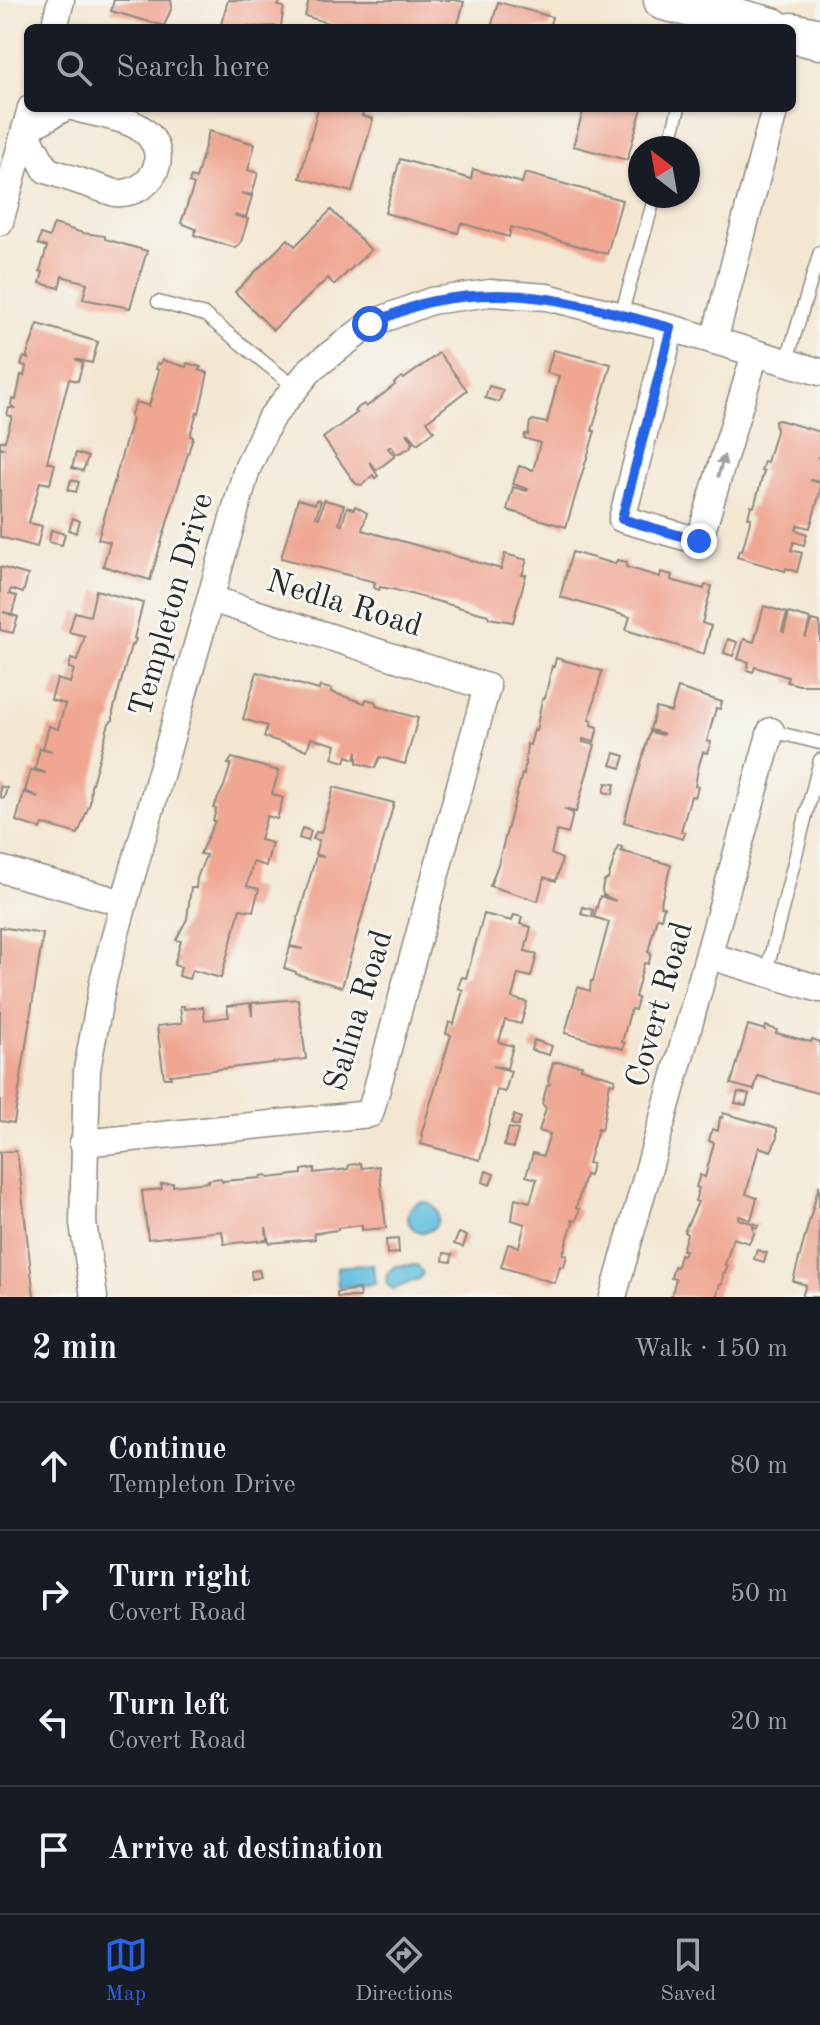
<!DOCTYPE html>
<html lang="en">
<head>
<meta charset="utf-8">
<style>
	body { margin:0; font-family:"Old Standard TT",serif; background:#20242c; color:#f1f3f6 }
	.compass { position:absolute; left:628px; top:136px; width:72px; height:72px; border-radius:50%; background:#171b24; box-shadow:0 2px 6px #0004; rotate:329deg }
	.stop { position:absolute; width:24px; height:24px; margin:-18px; border:6px solid #2563eb; border-radius:50%; background:#fff }
	.stop.end { background:#2563eb; border-color:#fff; box-shadow:0 2px 8px #0008 }
	.list { margin:0; padding:0; list-style:none }
	h2 { display:flex; justify-content:space-between; align-items:center; height:104px; margin:0; padding:0 32px; font-size:34px }
	h2 small { font-size:26px; font-weight:400; color:#9ea1a6 }
	.list li { display:grid; grid-template-columns:52px 1fr auto; gap:24px; align-items:center; box-sizing:border-box; height:128px; padding:0 32px; border-top:2px solid #363941 }
	.list b { display:block; font-size:30px; white-space:nowrap }
	.list p { margin:0; font-size:26px; white-space:nowrap; color:#9ea1a6 }
	.list em { font-size:26px; font-style:normal; color:#9ea1a6 }
	.icon { flex:none; width:44px; height:44px; fill:none; stroke:currentColor; stroke-width:2; stroke-linecap:round; stroke-linejoin:round }
	.map { position:relative; flex:none; width:820px; height:1297px; overflow:hidden }
	.search { position:absolute; background:#171b24; box-shadow:0 2px 6px #0004; left:24px; right:24px; top:24px; height:88px; display:flex; align-items:center; gap:20px; box-sizing:border-box; padding:0 28px; border-radius:12px; color:#9ea1a6; font-size:30px }
	.sheet { height:616px; background:#171b24 }
	nav { display:flex; justify-content:space-around; align-items:center; box-sizing:border-box; height:112px; border-top:2px solid #363941; background:#171b24; font-size:22px; color:#9ea1a6 }
	nav a { display:grid; justify-items:center; gap:4px }
	nav .on { color:#2563eb }
	.map>svg:first-child { display:block }
	.water { fill:#61c0e0; stroke:#467686; stroke-width:2 }
	.building { fill:#efa692 }
	.lines { fill:none; stroke-linecap:round; stroke-linejoin:round }
	.lane-casing { stroke:#8f897e; stroke-width:15 }
	.street-casing { stroke:#8f897e; stroke-width:29 }
	.primary-casing { stroke:#8f897e; stroke-width:43 }
	.lane { stroke:#fff; stroke-width:12 }
	.street { stroke:#fff; stroke-width:26 }
	.primary { stroke:#fff; stroke-width:40 }
	.oneway { fill:#a0a0a0 }
	.route { stroke:#2563eb; stroke-width:10 }
	.labels { text-anchor:middle; dominant-baseline:central; stroke-width:6; stroke-linejoin:round; paint-order:stroke }
	.street-label { font-size:32px; fill:#2b2b2b; stroke:#f6f6f2 }
</style>
</head>
<body>
<div class="map">
<svg width="820" height="1297" viewBox="0 0 820 1297">
	<rect width="100%" height="100%" fill="#f6f6f2"/>
	<filter id="ink" filterUnits="userSpaceOnUse"><feTurbulence type="fractalNoise" baseFrequency=".0125" numOctaves="2"/><feDisplacementMap in="SourceGraphic" scale="16" xChannelSelector="R" yChannelSelector="G"/><feConvolveMatrix kernelMatrix="1 2 1 2 8 2 1 2 1" color-interpolation-filters="sRGB"/></filter>
	<filter id="wash" filterUnits="userSpaceOnUse"><feTurbulence type="fractalNoise" baseFrequency=".006" numOctaves="4" result="noise"/><feDisplacementMap in="SourceGraphic" scale="32" xChannelSelector="R" yChannelSelector="G"/><feGaussianBlur stdDeviation="1.8" result="paint"/><feColorMatrix in="noise" values="0 0 0 0 0 0 0 0 0 0 0 0 0 0 0 0 0 1.4 0 .05"/><feComposite in="paint" operator="in"/></filter>
	<g filter="url(#wash)">
		<rect width="100%" height="100%" fill="#f3e7d2"/>
		<!-- water -->
		<g class="water">
			<circle cx="423" cy="1217" r="15"/>
			<polygon points="373,1264 375,1284 338,1287 337,1267"/>
			<polygon points="417,1265 423,1273 419,1279 393,1289 386,1283 387,1274 395,1266"/>
		</g>
		<g id="blocks">
			<!-- building -->
			<g class="building">
				<polygon points="114,0 171,0 172,7 164,26 111,11"/>
				<polygon points="228,0 280,1 278,6 284,7 281,26 220,28"/>
				<polygon points="309,0 455,0 464,2 457,28 345,28 305,16"/>
				<polygon points="498,2 552,17 549,28 491,28"/>
				<polygon points="318,108 364,108 362,116 373,119 352,192 300,178"/>
				<polygon points="584,108 642,108 627,160 573,146"/>
				<polygon points="209,131 255,144 248,170 258,173 252,195 241,193 252,196 246,217 234,215 248,219 241,242 236,248 194,235 196,229 181,223 194,185 189,183 191,177 196,179"/>
				<polygon points="400,159 471,179 473,169 522,183 525,173 622,200 607,254 511,227 509,237 461,223 458,233 385,213"/>
				<polygon points="331,210 371,250 334,285 328,278 273,330 235,292 288,239 295,246"/>
				<polygon points="54,224 83,233 105,236 105,239 147,251 130,308 83,299 87,283 65,277 62,276 59,288 40,283 43,272 40,271 47,247 38,244 41,234 49,237"/>
				<polygon points="38,324 98,342 92,363 75,359 83,362 78,381 69,379 47,462 55,464 50,484 40,482 29,523 42,526 37,547 0,537 0,449 3,448 0,447 0,441 5,441 12,416 7,415 9,408 14,408 11,405 12,399 16,400 21,375 24,376 26,366 21,365 24,357 28,359 27,355"/>
				<polygon points="553,350 611,364 592,431 595,431 566,527 507,510 513,487 527,491 528,489 513,484 519,466 533,470 534,467 540,443 524,438 525,434 528,435 530,422 533,420 547,423 559,376 547,373"/>
				<polygon points="439,353 467,390 427,421 434,431 417,444 409,433 407,434 413,441 410,448 397,454 391,446 388,448 395,456 377,470 369,462 378,476 375,478 373,475 362,485 356,484 323,438 357,413 355,411 359,407 364,404 366,407 395,385 394,383 399,379 402,377 404,379"/>
				<polygon points="162,360 186,367 187,363 201,367 199,370 208,373 199,413 197,412 190,436 193,437 150,580 103,566 110,542 98,539 132,419 130,416 136,402 149,406 159,370 156,369 157,363 160,364"/>
				<polygon points="489,386 503,390 499,402 485,398"/>
				<polygon points="779,420 820,432 820,457 817,457 820,458 820,482 810,480 820,483 820,492 810,528 798,525 796,530 807,534 804,545 794,542 791,550 802,553 797,572 786,568 785,571 737,557 739,550 742,551 751,518 748,517 751,506 754,507 764,471 761,471 763,465 764,461 767,462 776,431 775,421"/>
				<polygon points="76,453 88,457 83,471 72,468"/>
				<polygon points="71,480 79,482 76,492 68,490"/>
				<polygon points="298,499 315,504 316,500 321,501 316,517 319,518 324,500 344,505 339,524 342,525 347,507 354,509 355,506 367,513 362,530 501,569 505,554 527,560 522,575 526,575 513,622 489,618 488,615 396,590 380,587 379,590 374,588 375,582 281,558"/>
				<polygon points="73,518 80,521 76,533 69,530"/>
				<polygon points="51,530 65,534 62,545 49,542"/>
				<polygon points="572,552 615,564 617,560 627,562 626,567 660,577 661,572 672,575 671,580 704,589 705,585 712,586 702,623 711,626 704,654 626,630 630,617 560,597"/>
				<polygon points="0,567 28,575 23,593 11,589 9,594 17,596 12,614 3,612 18,617 13,633 0,630"/>
				<polygon points="96,590 143,603 134,638 136,639 133,646 131,645 113,712 113,720 109,723 91,787 90,803 78,834 43,824 41,829 16,821 24,792 39,797 25,791 31,770 46,773 35,769 40,748 52,751 43,748 49,726 58,729 65,704 51,700 57,679 70,683 74,669 69,668 71,659 77,661 85,636 69,632 75,612 90,616"/>
				<polygon points="764,606 787,613 782,631 784,632 789,613 810,619 805,638 812,620 820,622 820,685 799,685 787,682 788,677 755,667 753,672 747,670 749,662 738,659 744,639 754,642"/>
				<polygon points="728,639 737,642 733,656 724,653"/>
				<polygon points="556,658 602,671 589,720 592,721 591,725 598,727 594,742 583,739 583,742 595,745 576,812 564,809 573,813 568,834 557,831 551,854 562,859 556,881 544,877 538,901 490,886 498,864 522,774 524,775 527,744 530,745 534,730 536,731 542,699 545,698 552,666 554,667"/>
				<polygon points="257,672 319,690 320,686 327,688 332,689 331,692 349,698 365,703 366,699 376,702 376,706 418,718 405,764 380,757 375,768 357,763 357,751 355,759 347,756 345,762 332,758 336,745 311,738 307,750 264,737 267,726 243,719"/>
				<polygon points="678,688 722,702 720,709 716,708 707,741 711,742 707,753 703,752 698,769 695,786 698,787 695,797 691,796 681,831 685,833 683,839 624,822 650,732 663,735 663,733 650,730 656,708 671,712"/>
				<polygon points="615,753 625,756 621,768 611,765"/>
				<polygon points="232,758 279,771 272,794 283,798 277,819 267,816 266,818 260,840 272,843 266,866 253,862 247,886 259,889 253,911 240,909 221,978 192,970 189,979 179,976 181,967 174,965 181,941 176,940 187,919 191,888 196,888 197,878 206,855 200,854 202,849 215,821 213,821 216,809 213,808 224,786 231,764 228,764"/>
				<polygon points="606,783 615,784 613,794 604,792"/>
				<polygon points="0,786 7,788 4,798 0,797"/>
				<polygon points="334,787 394,803 342,987 296,974 296,972 284,968 290,947 303,949 290,946 316,856 324,857 315,854 319,840 313,839 316,832 321,833"/>
				<polygon points="302,828 311,831 308,841 299,838"/>
				<polygon points="618,846 622,847 621,851 671,865 660,906 664,907 661,918 657,917 648,952 651,953 650,958 648,964 644,963 635,997 638,998 637,1003 635,1010 631,1009 622,1042 625,1043 623,1049 565,1033 578,987 590,991 591,981 593,981 609,922 594,917 600,896 616,901 603,895 602,889 604,881 608,879"/>
				<polygon points="583,907 593,910 592,917 581,914"/>
				<polygon points="484,914 512,921 514,915 522,917 520,924 531,927 525,951 537,954 531,977 518,974 512,998 527,1002 521,1024 505,1020 499,1042 513,1046 507,1068 493,1066 511,1071 505,1092 497,1090 480,1160 421,1144 423,1136 421,1135 451,1035 446,1034 447,1029 449,1022 454,1024 463,990 458,988 460,982 462,977 466,978"/>
				<polygon points="0,927 43,934 14,1123 0,1121"/>
				<polygon points="298,999 306,1059 170,1075 171,1078 164,1078 157,1026 182,1023 180,1006 184,1006 184,1009 203,1007 205,1020 229,1017 227,1006 250,1003 252,1016 252,1003"/>
				<polygon points="748,1025 765,1030 766,1026 777,1030 776,1033 811,1042 812,1039 820,1042 820,1094 758,1076 754,1090 731,1084"/>
				<polygon points="534,1040 552,1046 549,1055 531,1050"/>
				<polygon points="556,1062 582,1065 581,1068 615,1079 614,1084 610,1083 603,1124 601,1130 598,1129 588,1163 592,1164 589,1176 585,1175 576,1208 579,1209 578,1215 576,1221 572,1220 573,1222 563,1254 567,1255 564,1267 560,1266 555,1283 501,1267 508,1244 519,1247 525,1224 512,1220 515,1198 530,1202 537,1179 526,1176 533,1153 543,1156 550,1134 539,1131 546,1108 542,1104 547,1086 550,1084 548,1081 553,1063"/>
				<polygon points="738,1092 749,1094 746,1105 735,1103"/>
				<polygon points="723,1113 777,1128 777,1139 771,1151 759,1147 746,1194 757,1198 751,1220 739,1216 738,1219 759,1225 757,1228 753,1226 754,1234 749,1243 733,1238 725,1265 728,1266 725,1273 723,1273 722,1284 720,1284 716,1297 671,1297 676,1279 671,1278 674,1266 677,1267 680,1254 683,1255 685,1250 682,1250 687,1234 684,1232 698,1202 695,1201 699,1188 696,1187 700,1175 705,1177 714,1143 709,1141 712,1129 718,1131 720,1117 722,1118"/>
				<polygon points="514,1115 521,1118 518,1126 511,1124"/>
				<polygon points="509,1128 518,1130 513,1148 504,1146"/>
				<polygon points="16,1151 18,1159 34,1297 0,1297 0,1152"/>
				<polygon points="360,1163 362,1168 379,1166 386,1228 362,1230 362,1225 338,1228 338,1230 314,1233 315,1239 269,1243 266,1227 267,1240 224,1244 222,1231 148,1239 142,1191 162,1189 161,1184 173,1183 173,1186 209,1182 208,1180 220,1178 223,1183 222,1181 261,1178 261,1176 267,1175 269,1178 302,1174 302,1170 314,1168 314,1173 348,1169 349,1165"/>
				<polygon points="486,1171 494,1174 490,1185 483,1182"/>
				<polygon points="819,1185 820,1297 802,1297 806,1285 793,1281"/>
				<polygon points="459,1233 467,1236 463,1247 454,1244"/>
				<polygon points="398,1239 399,1253 387,1254 386,1240"/>
				<polygon points="757,1250 767,1253 764,1262 754,1259"/>
				<polygon points="444,1253 452,1254 451,1262 443,1261"/>
				<polygon points="259,1270 261,1277 252,1279 251,1271"/>
				<polygon points="359,1289 360,1297 337,1297 337,1292"/>
			</g>
		</g>
	</g>
	<g filter="url(#ink)">
		<use href="#blocks" fill-opacity="0" stroke="#8f897e" stroke-width="2"/>
		<g class="lines">
			<!-- lane casing -->
			<g class="lane-casing">
				<g id="lane">
					<polyline points="668,148 679,108"/>
					<polyline points="158,302 205,315 296,388"/>
					<polyline points="621,315 655,196"/>
					<polyline points="786,363 820,252"/>
					<polyline points="771,731 820,743"/>
					<polyline points="766,973 820,760"/>
				</g>
			</g>
			<!-- street casing -->
			<g class="street-casing">
				<g id="street">
					<polyline points="54,28 61,0"/>
					<path d="M25 130 46 170 115 193C152 196 174 154 143 130 126 117 96 114 76 108"/>
					<polyline points="25,130 64,108"/>
					<polyline points="0,222 31,108"/>
					<polyline points="671,328 622,519 699,541 755,354"/>
					<polyline points="714,341 775,108"/>
					<polyline points="0,869 124,903"/>
					<polyline points="710,956 820,989"/>
					<polyline points="83,1143 370,1114 487,687 211,599"/>
					<polyline points="94,1297 83,1223 87,1070 104,977 124,903 247,469 270,419 311,369 370,324 431,301 490,293 547,297 671,328 820,372"/>
					<polyline points="613,1297 771,731"/>
				</g>
			</g>
			<!-- primary casing -->
			<g class="primary-casing">
				<g id="primary">
					<polyline points="664,0 772,28"/>
					<polyline points="792,33 820,39"/>
				</g>
			</g>
			<!-- lane -->
			<use href="#lane" class="lane"/>
			<!-- street -->
			<use href="#street" class="street"/>
			<!-- primary -->
			<use href="#primary" class="primary"/>
		</g>
		<!-- one-way arrows -->
		<defs><path id="oneway-solid" d="M-6-.8H1V-3.2L6.5 0L1 3.2V.8H-6Z" transform="scale(2)"/></defs>
		<use class="oneway" href="#oneway-solid" transform="translate(721 466) rotate(-74)"/>
	</g>
	<g class="lines" filter="url(#ink)">
		<!-- route -->
		<path class="route" d="M370 324C391 316 412 305 434 301 523 284 587 306 671 328L622 519 699 541"/>
	</g>
	<g class="labels">
		<!-- street labels -->
		<g class="street-label">
			<text transform="translate(173 605) rotate(-74)">Templeton Drive</text>
			<text transform="translate(344 605) rotate(17)">Nedla Road</text>
			<text transform="translate(661 1005) rotate(-74)">Covert Road</text>
			<text transform="translate(360 1011) rotate(-73)">Salina Road</text>
		</g>
	</g>
</svg>
<svg class="compass" viewBox="-18 -18 36 36"><path d="M0-13l5 13h-10z" fill="#e53935"/><path d="M0 13l5-13h-10z" fill="#9ea1a6"/></svg>
<div class="stop" style="left:370px;top:324px"></div>
<div class="stop end" style="left:699px;top:541px"></div>
<div class="search"><svg class="icon" aria-label="search" viewBox="0 0 24 24"><circle cx="10" cy="10" r="6"/><path d="M15 15l6 6"/></svg>Search here</div>
</div>
<section class="sheet">
<h2>2 min<small>Walk · 150 m</small></h2>
<ul class="list">
<li><svg class="icon" aria-label="ahead" viewBox="0 0 24 24"><path d="M12 20V5M6 11l6-6 6 6"/></svg><div><b>Continue</b><p>Templeton Drive</p></div><em>80 m</em></li>
<li><svg class="icon" aria-label="right" viewBox="0 0 24 24"><path d="M7 20v-9h11M14 6l5 5-5 5"/></svg><div><b>Turn right</b><p>Covert Road</p></div><em>50 m</em></li>
<li><svg class="icon" aria-label="left" viewBox="0 0 24 24"><path d="M17 20v-9H6M10 6l-5 5 5 5"/></svg><div><b>Turn left</b><p>Covert Road</p></div><em>20 m</em></li>
<li><svg class="icon" aria-label="arrive" viewBox="0 0 24 24"><path d="M6 21V4h12l-3 4 3 4H6"/></svg><div><b>Arrive at destination</b></div></li>
</ul>
</section>
<nav>
<a class="on"><svg class="icon" aria-label="map" viewBox="0 0 24 24"><path d="M3 6l6-2 6 2 6-2v14l-6 2-6-2-6 2zM9 4v14M15 6v14"/></svg>Map</a>
<a><svg class="icon" aria-label="directions" viewBox="0 0 24 24"><path d="M12 3l9 9-9 9-9-9zM9 14v-3h6M13 9l2 2-2 2"/></svg>Directions</a>
<a><svg class="icon" aria-label="saved" viewBox="0 0 24 24"><path d="M7 4h10v16l-5-4-5 4z"/></svg>Saved</a>
</nav>
</body>
</html>
